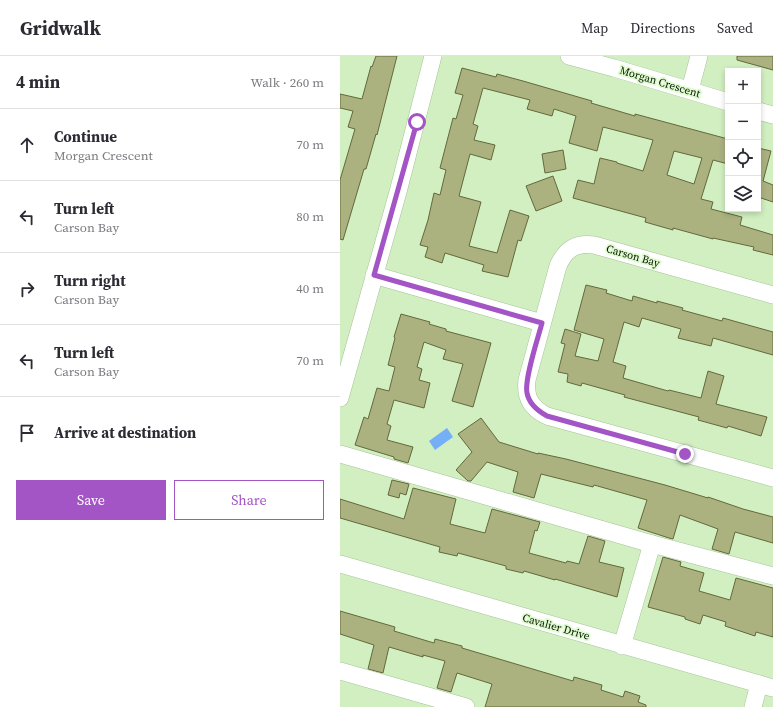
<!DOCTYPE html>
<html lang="en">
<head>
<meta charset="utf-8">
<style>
	body { margin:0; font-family:"Source Serif 4",serif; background:#f2f2f3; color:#2b2b33 }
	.controls { position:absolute; right:12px; top:12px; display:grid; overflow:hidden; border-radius:0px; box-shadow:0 2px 6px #0003 }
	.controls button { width:36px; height:36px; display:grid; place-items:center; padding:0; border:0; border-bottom:1px solid #e1e1e2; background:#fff; color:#2b2b33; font:20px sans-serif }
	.stop { position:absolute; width:12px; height:12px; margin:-9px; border:3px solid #a354c5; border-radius:50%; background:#fff }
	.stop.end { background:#a354c5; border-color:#fff; box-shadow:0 1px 4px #0008 }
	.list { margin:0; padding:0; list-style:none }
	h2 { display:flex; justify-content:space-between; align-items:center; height:52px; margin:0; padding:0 16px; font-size:17px }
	h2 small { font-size:13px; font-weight:400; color:#7c7c81 }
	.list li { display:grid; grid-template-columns:26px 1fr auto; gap:12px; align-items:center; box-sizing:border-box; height:72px; padding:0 16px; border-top:1px solid #e1e1e2 }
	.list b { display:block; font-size:15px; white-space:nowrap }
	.list p { margin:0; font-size:13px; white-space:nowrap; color:#7c7c81 }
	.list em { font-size:13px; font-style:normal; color:#7c7c81 }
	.actions { display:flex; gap:8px; padding:12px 16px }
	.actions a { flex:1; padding:9px 0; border:1px solid #a354c5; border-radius:0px; text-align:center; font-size:14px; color:#a354c5 }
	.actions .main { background:#a354c5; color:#fff }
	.icon { flex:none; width:22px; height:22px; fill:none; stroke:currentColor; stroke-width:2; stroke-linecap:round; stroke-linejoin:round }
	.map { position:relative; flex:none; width:433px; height:651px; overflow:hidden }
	header { display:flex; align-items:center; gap:24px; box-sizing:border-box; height:56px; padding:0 20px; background:#fff; border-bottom:1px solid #e1e1e2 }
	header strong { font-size:19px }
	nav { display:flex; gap:22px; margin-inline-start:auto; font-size:14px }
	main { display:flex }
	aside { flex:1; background:#fff }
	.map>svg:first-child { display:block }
	.water { fill:#75aff7 }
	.building { fill:#abb280; stroke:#63693a; fill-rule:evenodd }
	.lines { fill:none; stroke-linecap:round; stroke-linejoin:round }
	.minor-casing { stroke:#a6c397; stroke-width:18 }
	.minor { stroke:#fff; stroke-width:17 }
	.route { stroke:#a354c5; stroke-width:5 }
	.labels { text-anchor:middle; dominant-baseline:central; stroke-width:3.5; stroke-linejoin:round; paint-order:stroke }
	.street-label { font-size:11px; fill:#081204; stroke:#defcce }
</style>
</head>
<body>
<header>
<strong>Gridwalk</strong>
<nav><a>Map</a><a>Directions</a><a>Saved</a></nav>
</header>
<main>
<aside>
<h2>4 min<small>Walk · 260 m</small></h2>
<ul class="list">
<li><svg class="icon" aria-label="ahead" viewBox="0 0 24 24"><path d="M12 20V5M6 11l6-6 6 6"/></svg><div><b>Continue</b><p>Morgan Crescent</p></div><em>70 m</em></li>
<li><svg class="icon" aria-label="left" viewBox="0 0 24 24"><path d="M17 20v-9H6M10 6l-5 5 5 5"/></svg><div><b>Turn left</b><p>Carson Bay</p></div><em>80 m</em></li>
<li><svg class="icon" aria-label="right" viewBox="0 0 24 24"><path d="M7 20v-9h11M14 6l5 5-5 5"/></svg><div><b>Turn right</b><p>Carson Bay</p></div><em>40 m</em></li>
<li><svg class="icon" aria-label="left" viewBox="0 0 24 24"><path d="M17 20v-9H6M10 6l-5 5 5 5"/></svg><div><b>Turn left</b><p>Carson Bay</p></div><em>70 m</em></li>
<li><svg class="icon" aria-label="arrive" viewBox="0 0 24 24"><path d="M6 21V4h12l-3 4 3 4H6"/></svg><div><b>Arrive at destination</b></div></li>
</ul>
<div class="actions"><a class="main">Save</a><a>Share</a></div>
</aside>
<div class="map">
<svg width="433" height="651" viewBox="0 0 433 651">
	<rect width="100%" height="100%" fill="#d1efc1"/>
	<!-- water -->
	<polygon class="water" points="107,372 113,381 95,394 89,385"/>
	<!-- building -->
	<g class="building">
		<polygon points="36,0 57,0 37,79 36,78 26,113 24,113 3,184 0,183 0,124 15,73 8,71 13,55 0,52 0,38 22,43 31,10 32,11"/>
		<polygon points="397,0 433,0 433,14 397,4"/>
		<path d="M122 12 156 21 157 18 183 25 252 45 251 47 295 60V58L388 83V108L373 104 361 143 373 146 371 153 402 161 400 169 433 179V199L413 194 414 191 373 182V183L333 172V174L305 166 306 162 233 142 238 124 254 128 260 102 277 106V107L303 115 313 84 263 71 257 95 229 87 236 60 214 53 212 60 187 53 190 44 143 32 133 68 138 70 134 84 155 89 151 104 130 98 119 140 141 146 129 190 157 197 170 154 189 160 181 185 178 184 168 221 142 215 144 209 105 197 102 207 85 201 88 191 80 189 88 164 94 137 100 139 106 114 100 112 113 62 116 63 123 39 115 37ZM334 95 362 102 354 128 327 119Z"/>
		<polygon points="418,92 431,95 423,125 433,129 433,146 418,141"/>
		<polygon points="223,94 226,113 205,117 202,98"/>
		<polygon points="213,120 222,145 196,155 186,130"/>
		<polygon points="246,229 267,234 266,237 292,245 293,240 317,247 317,245 343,252 342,254 382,265 383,262 433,276 433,299 373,282 371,290 338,282 341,273 302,262 299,271 284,266 273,306 286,310 283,322 328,335 329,334 361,342 368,315 384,320 376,348 427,361 421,380 388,370 387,372 358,364 359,361 284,341 285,339 242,327 241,330 227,326 228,318 218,316 225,288 221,287 225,273 241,278 235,300 258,305 264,283 234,274"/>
		<polygon points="61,258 90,266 89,268 106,273 106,275 151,287 133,351 112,345 123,308 103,303 106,294 84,286 77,311 82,313 79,324 90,327 84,352 54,344 47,368 51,370 47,384 73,391 68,407 54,403 54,401 15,389 24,361 28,363 37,332 49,335 55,311 48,309 55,282 54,281"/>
		<polygon points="141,362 159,386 198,398 198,397 226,403 325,429 368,442 368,441 403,453 433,461 433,487 395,476 389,498 372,493 378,473 340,459 333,483 329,482 298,472 307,444 254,429 253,431 201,418 194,442 173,436 178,416 147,406 131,425 128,425 116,414 132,396 118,378"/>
		<polygon points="52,424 69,428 66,439 60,437 59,442 48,439"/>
		<polygon points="73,432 116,443 110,468 145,477 152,453 200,466 197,475 195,474 189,497 226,507 227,505 239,508 248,480 265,485 259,506 284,512 277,541 215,523 215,524 184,515 183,517 166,513 166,510 118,497 117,500 99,496 100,491 0,462 0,443 64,463"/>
		<polygon points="323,501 341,506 340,510 364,517 359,535 390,544 396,522 433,532 433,581 416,576 415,580 385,570 386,566 363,559 360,568 345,563 345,561 308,551"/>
		<polygon points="0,555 55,571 54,575 94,587 95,583 122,590 122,592 233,625 234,621 262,629 261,634 283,641 285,635 300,640 298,646 306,649 306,651 145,651 152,628 117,617 111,636 97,632 105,605 83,599 83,601 49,591 43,617 28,613 34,589 0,578"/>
	</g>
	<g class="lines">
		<!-- minor casing -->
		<g class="minor-casing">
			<g id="minor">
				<polyline points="229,0 274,12 388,46"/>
				<polyline points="350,34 359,0"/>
				<polyline points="418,55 433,59"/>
				<polyline points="34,219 202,267"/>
				<path d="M433 239 254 189C235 186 225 194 218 210L187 324C185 342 191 352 207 360L433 422"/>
				<polyline points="0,342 58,136 93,0"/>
				<polyline points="0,398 312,488 433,520"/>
				<polyline points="0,508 433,632"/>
				<polyline points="282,590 312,488"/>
				<polyline points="0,615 126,651"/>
				<polyline points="413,651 419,628"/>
			</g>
		</g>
		<!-- minor -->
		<use href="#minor" class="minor"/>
	</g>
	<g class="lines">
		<!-- route -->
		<path class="route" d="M77 66 34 219 202 267C198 282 184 324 187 337 189 348 198 355 207 360L345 398"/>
	</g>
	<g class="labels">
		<!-- street labels -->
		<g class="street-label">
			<text transform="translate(320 26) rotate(17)">Morgan Crescent</text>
			<text transform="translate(293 200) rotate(16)">Carson Bay</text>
			<text transform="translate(216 571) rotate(16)">Cavalier Drive</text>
		</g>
	</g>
</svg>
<div class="controls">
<button>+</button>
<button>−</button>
<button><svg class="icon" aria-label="locate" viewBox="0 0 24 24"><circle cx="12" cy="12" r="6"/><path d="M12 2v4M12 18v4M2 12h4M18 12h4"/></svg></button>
<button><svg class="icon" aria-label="layers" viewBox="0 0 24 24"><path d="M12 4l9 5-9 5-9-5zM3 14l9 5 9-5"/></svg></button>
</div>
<div class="stop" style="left:77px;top:66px"></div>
<div class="stop end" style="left:345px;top:398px"></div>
</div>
</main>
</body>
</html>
